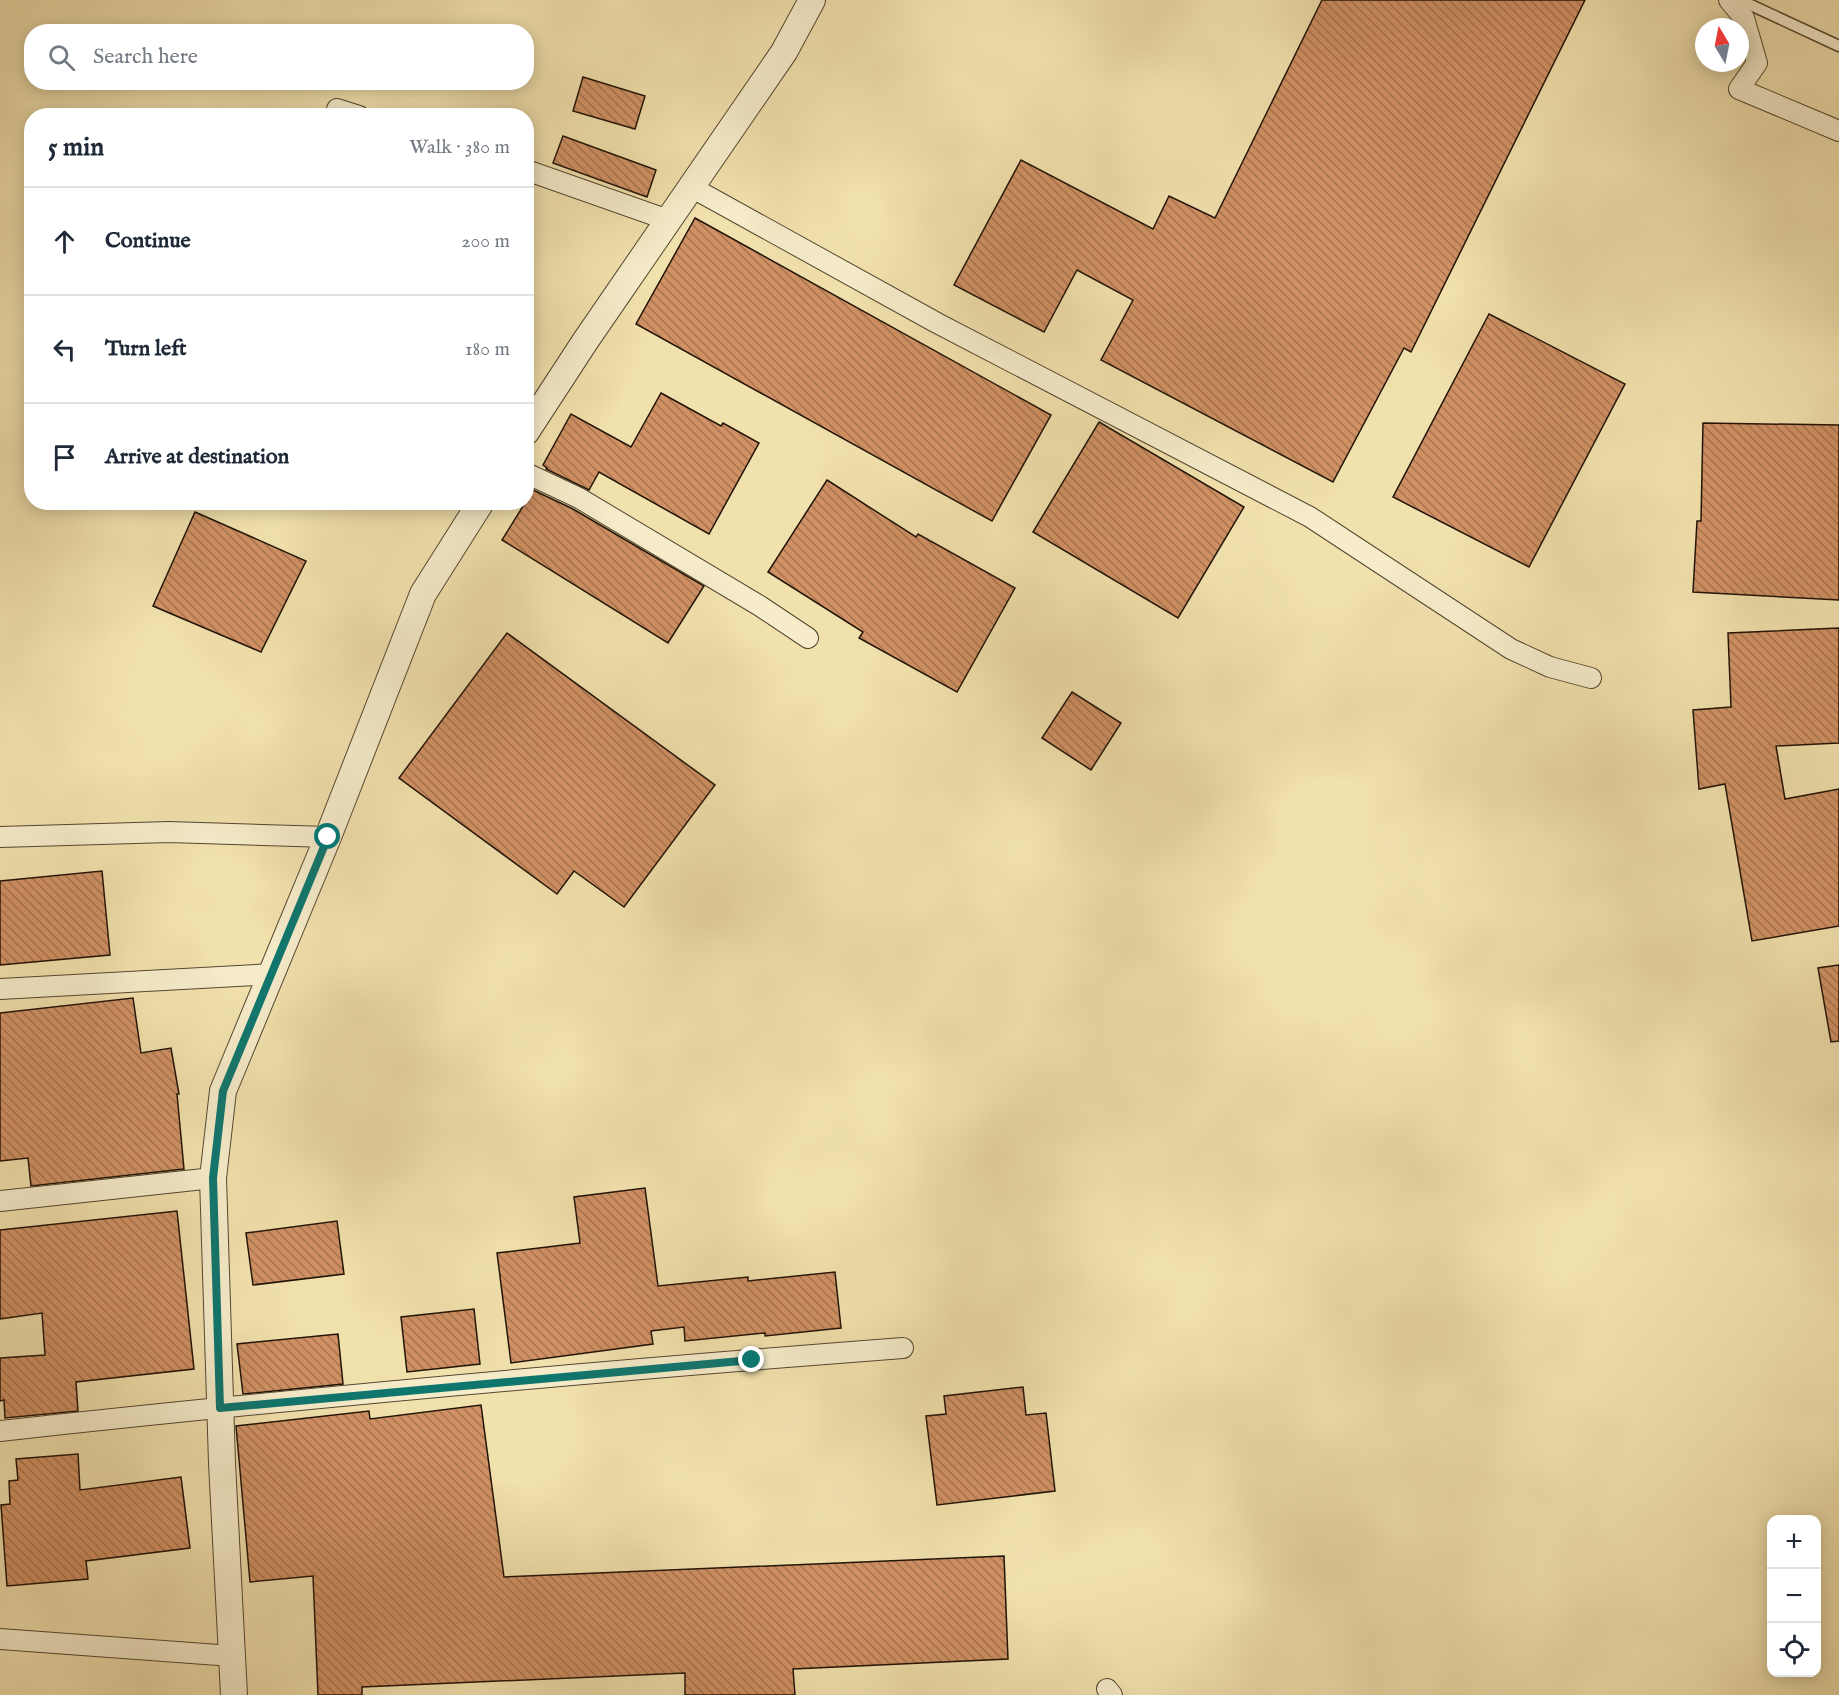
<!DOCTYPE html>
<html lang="en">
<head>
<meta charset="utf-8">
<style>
	body { margin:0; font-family:"IM FELL English",serif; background:#f6f6f7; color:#1f2937 }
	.controls { position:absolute; right:18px; bottom:18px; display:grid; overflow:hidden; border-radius:12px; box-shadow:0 3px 15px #0003 }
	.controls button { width:54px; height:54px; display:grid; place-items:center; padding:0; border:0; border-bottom:2px solid #e0e1e3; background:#fff; color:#1f2937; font:30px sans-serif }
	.compass { position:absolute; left:1695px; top:18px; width:54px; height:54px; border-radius:50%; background:#fff; box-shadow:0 3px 15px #0003; rotate:350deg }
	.stop { position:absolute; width:18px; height:18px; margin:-14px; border:4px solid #0f766e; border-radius:50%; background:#fff }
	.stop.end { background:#0f766e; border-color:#fff; box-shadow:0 2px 6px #0008 }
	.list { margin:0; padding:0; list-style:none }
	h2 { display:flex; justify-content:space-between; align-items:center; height:78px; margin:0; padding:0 24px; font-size:26px }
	h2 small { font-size:20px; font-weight:400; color:#747a83 }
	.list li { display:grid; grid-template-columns:39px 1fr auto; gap:18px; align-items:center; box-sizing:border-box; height:108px; padding:0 24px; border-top:2px solid #e0e1e3 }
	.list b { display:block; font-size:22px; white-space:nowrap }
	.list em { font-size:20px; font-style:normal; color:#747a83 }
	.icon { flex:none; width:33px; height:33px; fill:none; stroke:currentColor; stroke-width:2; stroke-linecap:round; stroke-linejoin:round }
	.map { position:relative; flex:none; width:1839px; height:1695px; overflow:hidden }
	.search { position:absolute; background:#fff; box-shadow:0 3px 15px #0003; left:24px; top:24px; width:510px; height:66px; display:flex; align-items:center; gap:15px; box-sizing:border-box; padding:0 21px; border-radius:24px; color:#747a83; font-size:22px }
	.panel { position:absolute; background:#fff; box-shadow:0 3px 15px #0003; left:24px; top:108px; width:510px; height:402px; border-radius:24px }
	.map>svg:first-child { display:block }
	.building { fill:url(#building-back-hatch); stroke:#201306; stroke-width:1.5 }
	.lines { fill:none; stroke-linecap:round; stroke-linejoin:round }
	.service-casing { stroke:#544630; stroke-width:13 }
	.minor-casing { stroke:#544630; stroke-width:22 }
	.tertiary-casing { stroke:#544630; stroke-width:28 }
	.service { stroke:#f6ecca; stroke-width:10 }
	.minor { stroke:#f6ecca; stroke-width:20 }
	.tertiary { stroke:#f6ecca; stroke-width:26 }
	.route { stroke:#0f766e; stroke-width:8 }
</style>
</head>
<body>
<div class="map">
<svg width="1839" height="1695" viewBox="0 0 1839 1695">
	<defs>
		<pattern id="building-back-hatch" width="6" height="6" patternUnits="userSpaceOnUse" patternTransform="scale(1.5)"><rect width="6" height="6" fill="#d09164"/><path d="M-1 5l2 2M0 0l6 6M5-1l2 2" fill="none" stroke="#a87550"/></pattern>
	</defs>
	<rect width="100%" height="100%" fill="#f1e1ad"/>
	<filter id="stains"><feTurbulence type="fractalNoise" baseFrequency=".00333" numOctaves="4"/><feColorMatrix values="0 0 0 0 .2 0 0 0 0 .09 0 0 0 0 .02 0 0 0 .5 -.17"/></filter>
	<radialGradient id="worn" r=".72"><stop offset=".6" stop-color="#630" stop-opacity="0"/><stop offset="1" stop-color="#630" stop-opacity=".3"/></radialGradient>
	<!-- building -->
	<g class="building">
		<polygon points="1322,0 1585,0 1411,352 1404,348 1333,482 1101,360 1133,300 1077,270 1044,332 954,285 1021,160 1153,229 1169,196 1215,218"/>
		<polygon points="583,77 645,96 635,129 573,111"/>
		<polygon points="563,136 656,170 647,197 553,163"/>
		<polygon points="695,218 1051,415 992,521 636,324"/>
		<polygon points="1489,314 1625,384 1529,567 1393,497"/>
		<polygon points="661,393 721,426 723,423 759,443 709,534 599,472 589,490 546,469 547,468 543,465 571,414 631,447"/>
		<polygon points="1099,422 1244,507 1178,618 1033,532"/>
		<polygon points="1703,423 1839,425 1839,600 1693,592 1697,521 1701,521"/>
		<polygon points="827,480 916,537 918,534 1015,588 957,692 859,638 863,632 768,572"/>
		<polygon points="533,490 573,509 704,586 668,643 502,540"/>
		<polygon points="195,512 306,561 261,652 153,606"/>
		<polygon points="1839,628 1839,743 1776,746 1785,799 1839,789 1839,926 1752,941 1725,784 1699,789 1693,710 1731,707 1728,633"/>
		<polygon points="507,633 715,785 624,907 574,871 557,894 399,778"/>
		<polygon points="1072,692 1121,723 1091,770 1042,738"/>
		<polygon points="102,871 110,955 0,965 0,881"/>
		<polygon points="1839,965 1839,1041 1831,1042 1818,968"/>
		<polygon points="133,998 141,1053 171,1048 179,1094 177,1094 184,1169 31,1186 28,1158 0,1161 0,1013"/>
		<polygon points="645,1188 658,1286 748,1277 748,1281 835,1272 841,1328 765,1336 765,1333 685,1341 684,1327 651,1331 653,1344 511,1363 497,1253 580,1243 574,1197"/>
		<polygon points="177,1211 194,1369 76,1382 78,1411 5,1418 4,1400 0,1401 0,1358 45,1355 42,1313 0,1319 0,1230"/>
		<polygon points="337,1221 344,1274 253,1285 246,1233"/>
		<polygon points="474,1309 480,1364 407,1372 401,1317"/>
		<polygon points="338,1334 343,1384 243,1394 237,1344"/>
		<polygon points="1023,1387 1026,1415 1046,1413 1055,1491 937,1505 926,1416 946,1414 944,1396"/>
		<polygon points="481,1405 504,1577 1004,1556 1008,1659 793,1669 795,1695 685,1695 685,1673 362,1687 362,1695 318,1695 313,1576 250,1582 236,1426 369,1411 370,1419"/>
		<polygon points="78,1454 80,1490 181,1477 190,1548 86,1561 88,1579 7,1586 1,1505 10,1504 9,1481 18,1480 16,1459"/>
	</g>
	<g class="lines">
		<!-- service casing -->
		<g class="service-casing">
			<polyline id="service" points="1740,0 1839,46"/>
		</g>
		<!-- minor casing -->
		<g class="minor-casing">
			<g id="minor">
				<polyline points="1729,0 1744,18 1757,63 1739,89 1839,131"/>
				<polyline points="337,109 359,116"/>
				<polyline points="526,170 668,220"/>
				<polyline points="691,187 937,323 1310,517 1511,649 1550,667 1591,678"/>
				<polyline points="526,473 579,498 760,606 808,638"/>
				<polyline points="0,837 169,832 328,837"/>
				<polyline points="0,989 273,974"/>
				<polyline points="0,1201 213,1178"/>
				<path d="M0 1431C300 1398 601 1371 903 1348"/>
				<polyline points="0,1639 232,1656"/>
				<polyline points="1107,1689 1112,1695"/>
			</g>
		</g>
		<!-- tertiary casing -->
		<g class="tertiary-casing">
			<g id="tertiary">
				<polyline points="526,432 586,340 784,52 812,0"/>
				<polyline points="234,1695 222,1463 213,1178 223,1091 328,837 423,594 481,502"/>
			</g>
		</g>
		<!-- service -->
		<use href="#service" class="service"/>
		<!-- minor -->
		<use href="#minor" class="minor"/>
		<!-- tertiary -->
		<use href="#tertiary" class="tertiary"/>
	</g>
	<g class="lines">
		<!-- route -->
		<polyline class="route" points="328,837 223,1091 213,1178 220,1408 752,1360"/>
	</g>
	<rect width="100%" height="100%" filter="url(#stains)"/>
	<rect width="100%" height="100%" fill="url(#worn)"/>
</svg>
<div class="controls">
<button>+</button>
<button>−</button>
<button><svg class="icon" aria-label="locate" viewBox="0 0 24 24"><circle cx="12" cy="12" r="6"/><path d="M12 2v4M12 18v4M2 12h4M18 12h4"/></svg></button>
</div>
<svg class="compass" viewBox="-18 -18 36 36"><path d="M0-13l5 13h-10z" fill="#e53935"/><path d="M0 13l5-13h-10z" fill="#747a83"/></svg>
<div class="stop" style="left:328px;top:837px"></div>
<div class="stop end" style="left:752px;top:1360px"></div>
<div class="search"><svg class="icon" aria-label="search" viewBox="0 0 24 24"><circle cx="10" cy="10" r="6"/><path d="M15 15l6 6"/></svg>Search here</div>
<section class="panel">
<h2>5 min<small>Walk · 380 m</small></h2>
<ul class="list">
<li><svg class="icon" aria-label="ahead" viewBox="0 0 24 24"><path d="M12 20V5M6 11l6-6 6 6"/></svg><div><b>Continue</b></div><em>200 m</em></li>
<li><svg class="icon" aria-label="left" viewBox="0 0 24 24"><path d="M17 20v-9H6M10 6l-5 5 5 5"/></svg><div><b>Turn left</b></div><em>180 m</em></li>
<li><svg class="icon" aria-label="arrive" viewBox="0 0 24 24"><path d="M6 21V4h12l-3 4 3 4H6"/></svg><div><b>Arrive at destination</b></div></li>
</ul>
</section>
</div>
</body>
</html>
